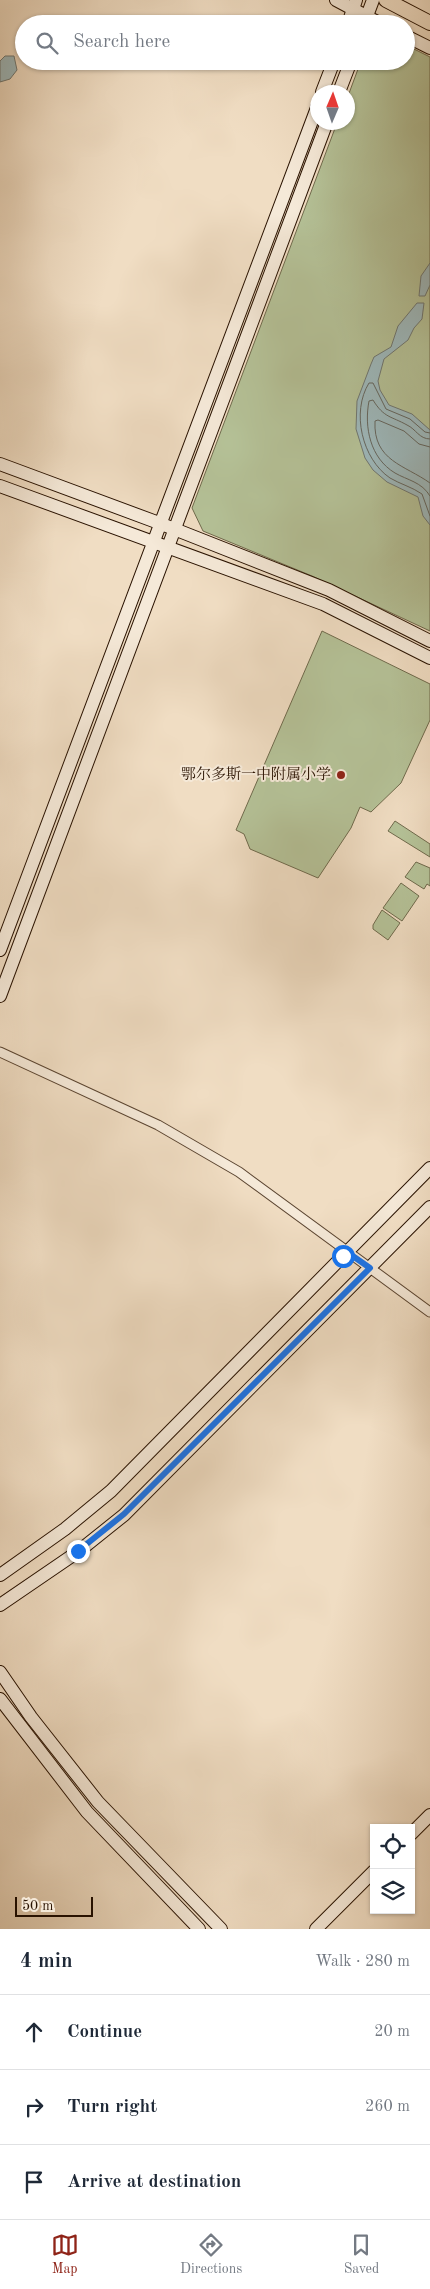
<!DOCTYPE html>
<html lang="en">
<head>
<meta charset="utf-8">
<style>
	body { margin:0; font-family:"Old Standard TT","Noto Serif SC",serif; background:#f6f6f7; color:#1f2937 }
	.controls { position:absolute; right:15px; bottom:15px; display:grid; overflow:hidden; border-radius:0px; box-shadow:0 1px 4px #0004 }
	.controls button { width:45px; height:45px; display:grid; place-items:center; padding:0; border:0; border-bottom:1px solid #e0e1e3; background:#fff; color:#1f2937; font:25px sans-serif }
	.compass { position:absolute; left:310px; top:85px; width:45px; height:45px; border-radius:50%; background:#fff; box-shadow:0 1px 4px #0004; rotate:2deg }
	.scale { position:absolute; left:15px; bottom:12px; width:78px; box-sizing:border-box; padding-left:5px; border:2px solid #291200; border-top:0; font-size:14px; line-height:18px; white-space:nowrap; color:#291200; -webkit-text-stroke:4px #f5e9d8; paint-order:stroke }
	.stop { position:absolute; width:15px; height:15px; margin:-11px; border:4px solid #1a73e8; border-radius:50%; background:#fff }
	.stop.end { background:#1a73e8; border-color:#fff; box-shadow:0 1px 5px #0008 }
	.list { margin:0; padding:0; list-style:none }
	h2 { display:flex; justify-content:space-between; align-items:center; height:65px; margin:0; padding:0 20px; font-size:21px }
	h2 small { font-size:16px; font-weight:400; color:#747a83 }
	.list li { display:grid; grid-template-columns:32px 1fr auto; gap:15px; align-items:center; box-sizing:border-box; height:75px; padding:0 20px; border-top:1px solid #e0e1e3 }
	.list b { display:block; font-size:19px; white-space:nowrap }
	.list em { font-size:16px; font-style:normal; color:#747a83 }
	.icon { flex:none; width:28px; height:28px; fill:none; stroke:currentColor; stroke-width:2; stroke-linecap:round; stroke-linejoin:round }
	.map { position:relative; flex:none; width:430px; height:1929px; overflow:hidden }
	.search { position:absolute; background:#fff; box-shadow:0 1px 4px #0004; left:15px; right:15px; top:15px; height:55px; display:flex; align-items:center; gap:12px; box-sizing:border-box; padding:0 18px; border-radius:28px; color:#747a83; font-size:19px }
	.sheet { height:290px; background:#fff }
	nav { display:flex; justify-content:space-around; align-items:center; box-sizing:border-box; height:70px; border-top:1px solid #e0e1e3; background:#fff; font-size:14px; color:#747a83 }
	nav a { display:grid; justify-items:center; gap:2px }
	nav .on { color:#8f2418 }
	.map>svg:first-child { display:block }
	.green { fill:#b5c298; stroke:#6f6a4c }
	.water { fill:#9ebabe; stroke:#6f7772 }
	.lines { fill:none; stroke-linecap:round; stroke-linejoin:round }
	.shore { stroke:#64665f; stroke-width:1 }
	.street-casing { stroke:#5b4531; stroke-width:11 }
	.secondary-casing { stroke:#291200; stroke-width:14 }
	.primary-casing { stroke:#291200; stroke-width:16 }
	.street { stroke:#f5e9d8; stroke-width:9 }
	.secondary { stroke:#f5e9d8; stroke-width:12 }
	.primary { stroke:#f0ddc3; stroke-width:14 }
	.route { stroke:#1a73e8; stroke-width:6 }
	.poi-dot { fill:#8f2418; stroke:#f5e9d8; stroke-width:2 }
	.labels { text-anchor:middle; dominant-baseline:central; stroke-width:4; stroke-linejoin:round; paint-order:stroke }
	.poi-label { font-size:15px; fill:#291200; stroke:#f5e9d8; text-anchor:end }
</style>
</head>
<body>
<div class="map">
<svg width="430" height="1929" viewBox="0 0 430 1929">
	<rect width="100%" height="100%" fill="#f0ddc3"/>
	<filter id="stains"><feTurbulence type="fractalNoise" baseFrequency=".004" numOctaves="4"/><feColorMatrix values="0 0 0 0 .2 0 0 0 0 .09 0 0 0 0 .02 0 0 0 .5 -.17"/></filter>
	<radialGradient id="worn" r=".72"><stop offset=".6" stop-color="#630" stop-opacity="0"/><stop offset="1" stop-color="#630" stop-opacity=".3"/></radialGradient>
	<!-- green -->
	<g class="green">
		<polygon points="406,45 430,57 430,631 312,576 203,531 192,508 337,123 348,122 348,96 361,61 406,61"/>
		<polygon points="322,631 430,684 430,720 401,783 371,812 360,807 351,828 318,878 250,849 244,834 236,830"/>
		<polygon points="395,821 430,844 430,857 388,831"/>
		<polygon points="416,862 430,868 430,886 427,884 424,889 405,877"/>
		<polygon points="401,883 419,896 402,921 383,908"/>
		<polygon points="382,910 400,923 388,940 373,929 373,925"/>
	</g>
	<!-- water -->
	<g class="water">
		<polygon points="5,56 14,56 17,70 10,79 0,82 0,61"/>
		<polygon points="430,263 430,285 425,296 419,296 421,276"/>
		<polygon points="417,303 424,303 422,319 414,328 408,340 384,359 378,381 380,390 389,405 412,414 430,430 430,525 423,516 418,497 387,482 373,470 365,458 356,429 357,401 371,364 374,357 391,347 398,326"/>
	</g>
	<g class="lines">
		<!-- shore -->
		<g class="shore">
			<path d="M430 433 425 432 410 419 386 409 373 383H369C351 412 362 459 390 478 400 484 412 487 422 494L430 516"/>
			<path d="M430 439C419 439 416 429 407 425 391 416 384 418 373 400L369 401C364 427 370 458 395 473 407 480 422 482 430 496"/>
			<path d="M430 447 419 444 404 431 378 420 375 421C373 461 405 465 430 483"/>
		</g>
		<!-- street casing -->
		<g class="street-casing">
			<polyline id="street" points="0,1052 158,1125 239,1172 430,1312"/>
		</g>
		<!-- secondary casing -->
		<g class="secondary-casing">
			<g id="secondary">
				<polyline points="336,0 381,24"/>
				<polyline points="348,24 356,0"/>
				<polyline points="364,24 373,0"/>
				<polyline points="406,36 430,48"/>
				<polyline points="322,92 334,61"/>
				<polyline points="339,92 351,61"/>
				<polyline points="0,464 159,523 329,590 430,641"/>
				<polyline points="0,486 323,604 430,658"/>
				<polyline points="0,950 318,105"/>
				<polyline points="0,996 327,122"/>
				<polyline points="0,1575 65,1529 111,1491 430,1168"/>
				<polyline points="0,1605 79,1551 124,1515 430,1207"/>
				<polyline points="0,1672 31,1717 98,1802 221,1929"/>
				<polyline points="0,1699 87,1812 199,1929"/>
				<polyline points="411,1834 430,1815"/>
				<polyline points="316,1929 374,1871"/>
			</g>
		</g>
		<!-- primary casing -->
		<g class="primary-casing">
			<polyline id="primary" points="386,0 430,23"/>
		</g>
		<!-- street -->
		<use href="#street" class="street"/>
		<!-- secondary -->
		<use href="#secondary" class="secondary"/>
		<!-- primary -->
		<use href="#primary" class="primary"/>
	</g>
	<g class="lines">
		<!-- route -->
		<polyline class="route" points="78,1551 124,1514 370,1268 347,1252 343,1256"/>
	</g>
	<!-- markers -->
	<circle class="poi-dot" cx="341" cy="775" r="5"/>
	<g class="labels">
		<!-- poi labels -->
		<g class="poi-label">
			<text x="331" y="775">鄂尔多斯一中附属小学</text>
		</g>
	</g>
	<rect width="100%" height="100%" filter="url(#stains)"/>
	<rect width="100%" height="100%" fill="url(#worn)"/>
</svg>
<div class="controls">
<button><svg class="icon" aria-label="locate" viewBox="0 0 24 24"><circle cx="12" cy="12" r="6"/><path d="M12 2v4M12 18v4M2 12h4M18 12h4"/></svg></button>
<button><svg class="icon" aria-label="layers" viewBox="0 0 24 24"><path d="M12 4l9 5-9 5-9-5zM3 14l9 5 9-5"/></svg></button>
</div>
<svg class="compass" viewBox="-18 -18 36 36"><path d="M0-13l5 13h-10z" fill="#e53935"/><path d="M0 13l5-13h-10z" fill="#747a83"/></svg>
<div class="scale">50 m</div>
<div class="stop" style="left:343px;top:1256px"></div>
<div class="stop end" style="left:78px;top:1551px"></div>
<div class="search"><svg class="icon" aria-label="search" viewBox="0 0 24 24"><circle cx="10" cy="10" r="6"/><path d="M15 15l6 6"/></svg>Search here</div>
</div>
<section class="sheet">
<h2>4 min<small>Walk · 280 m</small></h2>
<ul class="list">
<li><svg class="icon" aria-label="ahead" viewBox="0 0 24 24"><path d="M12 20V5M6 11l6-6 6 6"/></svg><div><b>Continue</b></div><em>20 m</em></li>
<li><svg class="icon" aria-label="right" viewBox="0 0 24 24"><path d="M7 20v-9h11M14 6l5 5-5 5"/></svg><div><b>Turn right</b></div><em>260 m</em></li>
<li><svg class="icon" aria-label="arrive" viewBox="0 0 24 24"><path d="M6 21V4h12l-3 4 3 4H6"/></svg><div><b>Arrive at destination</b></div></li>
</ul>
</section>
<nav>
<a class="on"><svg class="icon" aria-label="map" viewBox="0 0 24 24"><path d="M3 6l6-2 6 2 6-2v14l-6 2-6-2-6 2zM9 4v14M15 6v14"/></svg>Map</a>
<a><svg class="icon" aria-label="directions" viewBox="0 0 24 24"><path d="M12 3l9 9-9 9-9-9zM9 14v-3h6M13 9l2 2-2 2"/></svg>Directions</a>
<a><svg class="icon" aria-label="saved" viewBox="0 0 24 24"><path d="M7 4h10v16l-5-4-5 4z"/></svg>Saved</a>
</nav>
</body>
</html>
